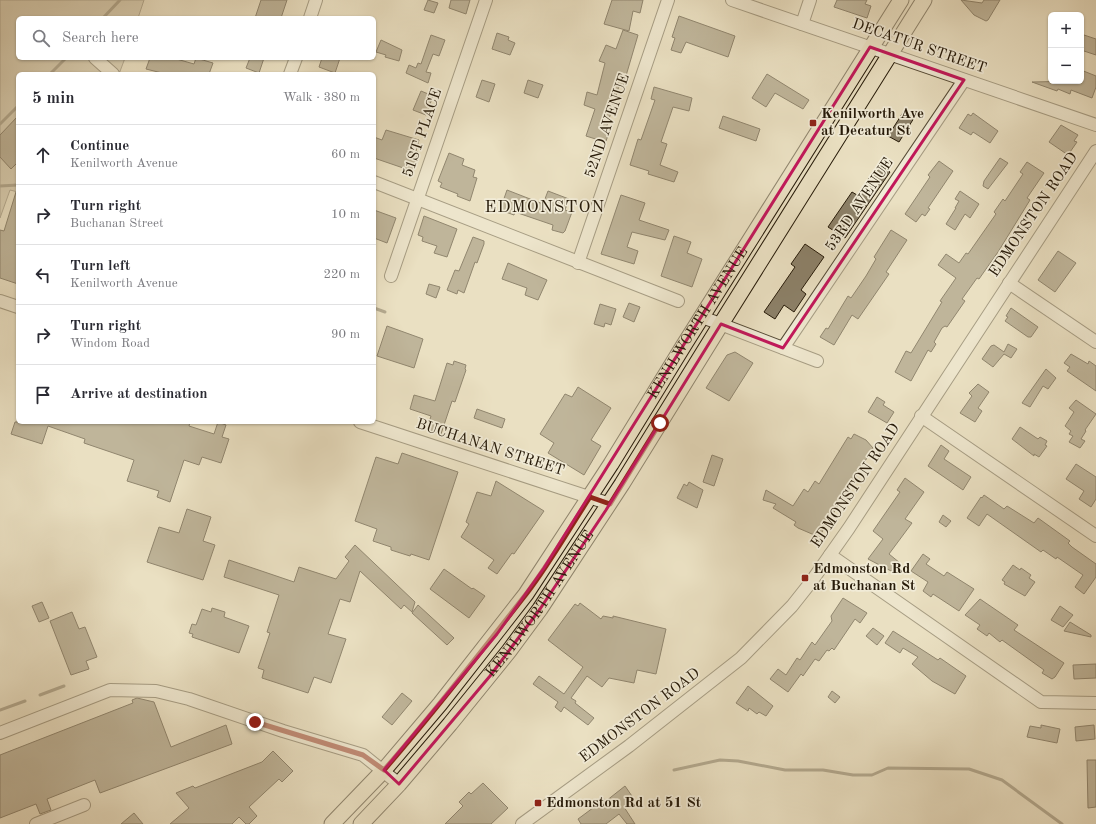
<!DOCTYPE html>
<html lang="en">
<head>
<meta charset="utf-8">
<style>
	body { margin:0; font-family:"Old Standard TT",serif; background:#f7f7f7; color:#2b2b33 }
	.controls { position:absolute; right:12px; top:12px; display:grid; overflow:hidden; border-radius:6px; box-shadow:0 1px 3px #0004 }
	.controls button { width:36px; height:36px; display:grid; place-items:center; padding:0; border:0; border-bottom:1px solid #e1e1e2; background:#fff; color:#2b2b33; font:20px sans-serif }
	.stop { position:absolute; width:12px; height:12px; margin:-9px; border:3px solid #8f2418; border-radius:50%; background:#fff }
	.stop.end { background:#8f2418; border-color:#fff; box-shadow:0 1px 4px #0008 }
	.list { margin:0; padding:0; list-style:none }
	h2 { display:flex; justify-content:space-between; align-items:center; height:52px; margin:0; padding:0 16px; font-size:17px }
	h2 small { font-size:13px; font-weight:400; color:#7c7c81 }
	.list li { display:grid; grid-template-columns:26px 1fr auto; gap:12px; align-items:center; box-sizing:border-box; height:60px; padding:0 16px; border-top:1px solid #e1e1e2 }
	.list b { display:block; font-size:15px; white-space:nowrap }
	.list p { margin:0; font-size:13px; white-space:nowrap; color:#7c7c81 }
	.list em { font-size:13px; font-style:normal; color:#7c7c81 }
	.icon { flex:none; width:22px; height:22px; fill:none; stroke:currentColor; stroke-width:2; stroke-linecap:round; stroke-linejoin:round }
	.map { position:relative; flex:none; width:1096px; height:824px; overflow:hidden }
	.search { position:absolute; background:#fff; box-shadow:0 1px 3px #0004; left:16px; top:16px; width:360px; height:44px; display:flex; align-items:center; gap:10px; box-sizing:border-box; padding:0 14px; border-radius:6px; color:#7c7c81; font-size:15px }
	.panel { position:absolute; background:#fff; box-shadow:0 1px 3px #0004; left:16px; top:72px; width:360px; height:352px; border-radius:6px }
	.map>svg:first-child { display:block }
	.green { fill:#c9bea3; stroke:#786c56 }
	.lines { fill:none; stroke-linecap:round; stroke-linejoin:round }
	.stream { stroke:#736952; stroke-width:3 }
	.building { fill:#8c8169; stroke:#261a09 }
	.minor-casing { stroke:#574c37; stroke-width:14 }
	.major-casing { stroke:#261a09; stroke-width:17 }
	.minor { stroke:#f1ebd7; stroke-width:12 }
	.major { stroke:#eae0c2; stroke-width:15 }
	.route { stroke:#8f2418; stroke-width:5 }
	.marked { fill:none; stroke:#c2185b; stroke-width:3; stroke-linejoin:round }
	.poi-dot { fill:#8f2418; stroke:#f1ebd7; stroke-width:1.5 }
	.labels { text-anchor:middle; dominant-baseline:central; stroke-width:3.5; stroke-linejoin:round; paint-order:stroke }
	.street-label { font-size:15px; fill:#261a09; stroke:#f1ebd7 }
	.poi-label { font-size:15px; font-weight:bold; fill:#261a09; stroke:#f1ebd7; text-anchor:start }
	.quarter-label { font-size:17px; letter-spacing:1px; fill:#261a09; stroke:#f1ebd7 }
</style>
</head>
<body>
<div class="map">
<svg width="1096" height="824" viewBox="0 0 1096 824">
	<rect width="100%" height="100%" fill="#eae0c2"/>
	<filter id="stains"><feTurbulence type="fractalNoise" baseFrequency=".005" numOctaves="4"/><feColorMatrix values="0 0 0 0 .2 0 0 0 0 .09 0 0 0 0 .02 0 0 0 .5 -.17"/></filter>
	<radialGradient id="worn" r=".72"><stop offset=".6" stop-color="#630" stop-opacity="0"/><stop offset="1" stop-color="#630" stop-opacity=".3"/></radialGradient>
	<!-- green -->
	<polygon class="green" points="0,0 144,0 138,18 18,18 18,58 125,58 119,74 18,74 18,192 10,190 0,218"/>
	<g class="lines">
		<!-- stream -->
		<g class="stream">
			<polyline points="103,18 120,0"/>
			<polyline points="50,74 66,58"/>
			<polyline points="0,124 18,106"/>
			<polyline points="0,186 18,185"/>
			<polyline points="374,308 385,312"/>
			<polyline points="40,695 64,686"/>
			<polyline points="0,710 25,701"/>
			<polyline points="674,770 720,760 738,761 785,770 823,770 853,775 872,775 888,768 969,769 1002,780 1062,824"/>
		</g>
	</g>
	<!-- building -->
	<g class="building">
		<polygon points="261,0 287,0 281,18 255,18"/>
		<polygon points="428,0 438,3 434,13 424,10"/>
		<polygon points="451,0 470,0 466,14 449,8"/>
		<polygon points="612,0 643,0 640,13 633,11 629,31 604,24"/>
		<polygon points="837,0 867,0 865,4 871,6 867,18 834,7"/>
		<polygon points="961,0 982,3 984,0 1000,0 988,20 986,21 974,15"/>
		<polygon points="679,16 735,36 728,57 686,42 681,53 671,50 675,38 672,37"/>
		<polygon points="623,30 638,35 623,86 620,85 618,89 606,129 610,130 606,141 602,141 586,136 595,109 584,105 587,92 597,95 605,63 599,61 606,45 616,49"/>
		<polygon points="497,33 509,37 508,40 515,43 510,55 492,49"/>
		<polygon points="1081,34 1096,39 1096,55 1081,50"/>
		<polygon points="431,35 445,40 439,56 433,54 426,72 431,73 428,83 406,73 409,65 416,68 418,63 421,64"/>
		<polygon points="381,40 402,50 399,61 385,57 386,55 376,52"/>
		<polygon points="150,58 173,58 194,64 196,58 213,63 209,74 166,74 146,69"/>
		<polygon points="250,58 264,58 259,73 246,68"/>
		<polygon points="322,58 340,58 335,73 319,67"/>
		<polygon points="1081,70 1096,76 1096,87 1092,98 1071,90 1070,94 1058,89 1057,91 1032,82 1081,81"/>
		<polygon points="767,74 809,100 803,109 775,93 766,107 752,98"/>
		<polygon points="482,80 495,84 489,102 476,97"/>
		<polygon points="528,80 543,85 538,98 524,93"/>
		<polygon points="654,87 692,98 689,111 673,107 661,142 667,144 660,165 678,172 674,182 648,174 649,171 630,165 638,139 641,140 655,100 651,99"/>
		<polygon points="421,91 433,96 426,115 413,110"/>
		<polygon points="904,111 914,118 899,142 888,136"/>
		<polygon points="973,113 998,131 990,143 973,132 971,135 959,128 968,114 971,116"/>
		<polygon points="18,116 18,162 11,169 0,157 0,135"/>
		<polygon points="723,116 760,129 756,141 719,128"/>
		<polygon points="1061,125 1078,135 1074,141 1077,142 1068,155 1049,142"/>
		<polygon points="386,130 419,140 416,151 418,152 412,171 374,158 374,137 382,140"/>
		<polygon points="449,153 464,159 462,165 475,170 473,177 477,178 470,201 457,196 458,194 440,187 442,183 438,181"/>
		<polygon points="1000,158 1008,163 988,189 983,186 984,181"/>
		<polygon points="939,161 953,171 928,208 930,209 925,216 922,214 916,222 905,214 930,177 928,175"/>
		<polygon points="1027,162 1044,173 1027,198 1030,200 998,252 979,279 977,278 962,299 965,301 947,327 945,326 942,328 934,342 936,344 931,352 928,350 911,381 895,372 906,351 911,353 942,302 940,301 956,278 938,265 946,254 959,263 966,253 968,254 996,214 994,212 1003,199 1005,201 1023,174 1020,172"/>
		<polygon points="879,164 890,172 845,238 828,227 852,192 857,195"/>
		<polygon points="507,190 543,204 548,191 569,199 565,210 572,212 565,231 563,233 552,230 553,225 515,212 514,215 500,210"/>
		<polygon points="960,191 979,204 970,218 965,214 955,230 946,224 956,208 955,208 959,201 955,199"/>
		<polygon points="16,192 18,192 18,284 0,278 0,230 4,231"/>
		<polygon points="621,195 645,203 639,220 669,230 665,240 632,232 627,247 638,251 634,264 601,254"/>
		<polygon points="374,210 396,218 387,243 374,238"/>
		<polygon points="424,216 457,229 447,257 434,253 437,246 422,241 423,237 418,235"/>
		<polygon points="891,230 907,240 886,272 889,274 858,319 852,315 834,345 820,337 826,328 828,329 848,296 851,298 866,276 876,259 874,257"/>
		<polygon points="674,236 691,242 687,253 702,259 692,287 661,276"/>
		<polygon points="473,237 484,241 484,244 477,263 475,262 464,293 458,290 457,294 447,290 455,270 459,271"/>
		<polygon points="805,244 824,257 801,290 806,294 794,312 784,305 775,319 764,312 795,267 791,264"/>
		<polygon points="1058,251 1076,263 1055,292 1038,280"/>
		<polygon points="508,263 547,280 538,300 525,295 527,288 502,279"/>
		<polygon points="429,284 440,287 436,298 426,294"/>
		<polygon points="629,303 640,307 634,322 623,317"/>
		<polygon points="600,304 616,309 611,325 605,323 604,327 594,324"/>
		<polygon points="1011,308 1038,327 1031,337 1028,337 1005,321 1008,317 1006,316"/>
		<polygon points="387,326 423,339 414,368 377,356"/>
		<polygon points="1008,344 1017,349 1011,358 1004,354 993,367 982,359 991,346 994,345 1004,352"/>
		<polygon points="735,352 753,363 729,401 706,388 727,355"/>
		<polygon points="1071,354 1088,364 1089,361 1096,366 1096,391 1067,371 1070,367 1064,363"/>
		<polygon points="454,361 466,365 465,369 466,370 455,402 452,401 441,434 427,429 431,416 410,409 414,395 435,401 447,363 453,365"/>
		<polygon points="1046,369 1056,378 1048,389 1043,386 1030,407 1022,403"/>
		<polygon points="978,384 989,392 978,408 982,411 975,422 960,413 972,396 969,393"/>
		<polygon points="578,387 611,408 591,440 601,446 584,475 548,453 554,443 540,434 565,394 572,397"/>
		<polygon points="877,397 885,402 883,405 894,412 887,423 868,412"/>
		<polygon points="1076,400 1096,414 1085,430 1086,431 1081,439 1085,441 1080,448 1069,442 1073,436 1069,434 1071,431 1065,426 1074,412 1069,408"/>
		<polygon points="477,409 505,419 502,428 474,418"/>
		<polygon points="15,422 190,422 189,426 214,434 218,422 226,425 222,437 229,439 221,463 202,457 199,465 184,460 170,502 157,497 159,491 127,481 134,460 84,443 85,439 48,426 42,444 11,434"/>
		<polygon points="1020,427 1038,439 1040,437 1047,441 1045,445 1047,446 1039,457 1034,454 1034,456 1012,439"/>
		<polygon points="854,434 866,440 873,448 819,537 798,528 794,525 796,522 773,508 776,504 763,500 766,490 793,506 804,489 808,492 815,481 819,484 848,437 851,439"/>
		<polygon points="941,445 949,451 944,459 971,477 963,490 928,466"/>
		<polygon points="402,453 458,472 429,560 411,554 410,556 391,550 391,547 373,541 377,529 355,521 376,457 398,464"/>
		<polygon points="712,455 723,459 714,486 703,482"/>
		<polygon points="1076,464 1096,477 1096,499 1091,507 1079,499 1084,491 1066,479"/>
		<polygon points="905,478 924,492 905,519 912,523 889,554 900,563 893,572 868,559 883,539 873,531 900,492 897,490"/>
		<polygon points="496,481 544,511 514,554 512,553 497,574 488,568 494,560 461,537 469,524 466,522 477,492 491,496"/>
		<polygon points="689,482 703,490 697,508 677,498 684,484 687,486"/>
		<polygon points="984,495 1004,509 1007,506 1034,523 1038,518 1070,541 1068,543 1072,547 1096,564 1096,577 1084,594 1075,587 1083,575 1057,557 1056,559 1043,550 1041,552 987,514 979,526 967,518 981,497 982,498"/>
		<polygon points="187,509 211,517 203,541 215,545 203,580 147,562 159,527 179,533"/>
		<polygon points="943,515 951,521 946,527 939,522"/>
		<polygon points="355,545 415,602 412,612 404,605 401,609 360,571 350,602 340,599 328,634 346,639 331,683 314,677 308,693 262,678 264,670 258,668 270,633 267,632 279,595 224,577 229,560 294,582 299,567 336,579 349,561 345,557"/>
		<polygon points="923,554 930,559 926,564 944,576 947,572 974,589 959,611 933,594 931,597 923,591 928,582 911,571"/>
		<polygon points="1013,565 1020,570 1021,568 1031,575 1029,578 1035,582 1025,596 1004,584 1005,582 1002,580"/>
		<polygon points="444,569 472,589 473,588 485,596 469,618 430,589"/>
		<polygon points="843,598 867,613 860,623 855,619 834,650 832,648 829,651 827,650 819,661 815,659 803,676 801,674 788,692 770,679 778,669 786,675 797,658 800,660 812,642 815,645 832,621 831,616"/>
		<polygon points="980,599 1018,625 1014,630 1064,663 1055,677 1052,679 1042,673 1044,670 1002,640 1000,642 989,633 987,636 977,629 980,625 965,615"/>
		<polygon points="42,602 49,618 39,622 32,606"/>
		<polygon points="580,603 601,619 603,616 613,618 613,616 666,629 656,674 637,670 634,683 609,678 602,687 587,676 571,698 576,701 575,703 594,718 588,725 564,707 561,712 555,707 558,702 533,684 539,676 564,694 583,667 548,640 575,604 578,606"/>
		<polygon points="418,605 454,638 447,645 412,613"/>
		<polygon points="1060,606 1073,615 1063,627 1051,620"/>
		<polygon points="212,608 225,612 224,617 249,626 239,653 192,637 193,634 189,633 192,624 196,625 202,609 211,612"/>
		<polygon points="72,612 79,629 85,627 97,657 86,661 89,669 71,675 50,621"/>
		<polygon points="1070,622 1091,635 1091,637 1064,631"/>
		<polygon points="873,628 884,636 877,645 866,636"/>
		<polygon points="893,631 938,660 940,658 966,676 955,694 932,681 912,664 918,657 903,648 900,653 885,643"/>
		<polygon points="1096,664 1096,678 1074,679 1073,665"/>
		<polygon points="748,686 773,706 766,716 759,712 757,714 749,708 748,711 736,703"/>
		<polygon points="832,691 840,697 835,703 828,697"/>
		<polygon points="402,693 412,701 392,725 382,717"/>
		<polygon points="137,698 154,702 171,747 226,725 232,744 100,793 95,780 47,799 51,810 40,814 36,804 0,818 0,755 133,703 132,700"/>
		<polygon points="1041,725 1060,729 1057,743 1027,737 1030,726 1041,728"/>
		<polygon points="1094,725 1095,739 1076,741 1075,727"/>
		<polygon points="273,751 293,771 282,782 279,779 249,807 257,816 249,824 246,824 239,817 232,824 170,824 189,808 176,793 193,786 195,788 262,762"/>
		<polygon points="1087,760 1096,760 1096,807 1088,808"/>
		<polygon points="483,783 508,808 491,824 445,824 463,806 459,802 469,792 471,794"/>
		<polygon points="625,786 634,799 624,807 635,824 627,824 619,814 606,824 581,824 578,819 605,799 606,801"/>
		<polygon points="134,813 143,824 121,824"/>
	</g>
	<g class="lines">
		<!-- minor casing -->
		<g class="minor-casing">
			<g id="minor">
				<polyline points="732,0 1096,125"/>
				<polyline points="310,18 316,0"/>
				<polyline points="802,24 810,0"/>
				<polyline points="95,58 113,74"/>
				<polyline points="290,74 296,58"/>
				<polyline points="374,182 678,301"/>
				<polyline points="578,263 668,0"/>
				<polyline points="391,276 486,0"/>
				<polyline points="1009,283 1096,342"/>
				<polyline points="0,301 18,307"/>
				<polyline points="702,317 817,361"/>
				<polyline points="783,348 964,80"/>
				<polyline points="921,416 1096,536"/>
				<polyline points="360,422 610,504"/>
				<polyline points="830,555 1041,702 1096,703"/>
				<polyline points="0,733 110,690 156,691 189,699 283,731 363,755 399,784"/>
				<polyline points="36,824 84,805"/>
				<polyline points="522,824 629,746 741,658 792,606 811,582 849,528 1096,151"/>
			</g>
		</g>
		<!-- major casing -->
		<g class="major-casing">
			<g id="major">
				<path id="s1" d="M332 824 384 770 440 704 526 594 611 464 684 345 901 0"/>
				<path id="s2" d="M361 824 399 784 450 724 509 651 540 609 622 484 721 324 924 0"/>
			</g>
		</g>
		<!-- minor -->
		<use href="#minor" class="minor"/>
		<!-- major -->
		<use href="#major" class="major"/>
	</g>
	<g class="lines">
		<!-- route -->
		<path class="route" d="M255 722 363 755 384 770C434 713 480 653 527 593 550 563 569 529 590 497L610 504 660 423"/>
	</g>
	<!-- marked area -->
	<path d="M0 0H1096V824H0ZM870 47 964 80 783 348 721 324 606 510 540 609 490 676 399 784 384 770 497 634 544 568Z" fill="#eae0c2" fill-opacity=".55" fill-rule="evenodd"/>
	<path class="marked" d="M870 47 964 80 783 348 721 324 606 510 540 609 490 676 399 784 384 770 497 634 544 568Z"/>
	<!-- markers -->
	<g class="poi-dot">
		<rect x="809" y="119" width="8" height="8" rx="2"/>
		<rect x="801" y="574" width="8" height="8" rx="2"/>
		<rect x="534" y="799" width="8" height="8" rx="2"/>
	</g>
	<g class="labels">
		<!-- street labels -->
		<g class="street-label">
			<text transform="translate(919 47) rotate(19)">DECATUR STREET</text>
			<text transform="translate(608 126) rotate(-71)">52ND AVENUE</text>
			<text transform="translate(423 133) rotate(-71)">51ST PLACE</text>
			<text transform="translate(860 205) rotate(-56)">53RD AVENUE</text>
			<text transform="translate(1034 215) rotate(-56)">EDMONSTON ROAD</text>
			<text stroke="none"><textPath href="#s1" startOffset="622">KENILWORTH AVENUE</textPath></text>
			<text transform="translate(490 448) rotate(18)">BUCHANAN STREET</text>
			<text transform="translate(856 486) rotate(-56)">EDMONSTON ROAD</text>
			<text stroke="none"><textPath href="#s2" startOffset="284">KENILWORTH AVENUE</textPath></text>
			<text transform="translate(640 716) rotate(-37)">EDMONSTON ROAD</text>
		</g>
		<!-- poi labels -->
		<g class="poi-label">
			<text x="821" y="114">Kenilworth Ave<tspan x="821" dy="17">at Decatur St</tspan></text>
			<text x="813" y="569">Edmonston Rd<tspan x="813" dy="17">at Buchanan St</tspan></text>
			<text x="546" y="803">Edmonston Rd at 51 St</text>
		</g>
		<!-- quarter labels -->
		<g class="quarter-label">
			<text x="545" y="207">EDMONSTON</text>
		</g>
	</g>
	<rect width="100%" height="100%" filter="url(#stains)"/>
	<rect width="100%" height="100%" fill="url(#worn)"/>
</svg>
<div class="controls">
<button>+</button>
<button>−</button>
</div>
<div class="stop" style="left:660px;top:423px"></div>
<div class="stop end" style="left:255px;top:722px"></div>
<div class="search"><svg class="icon" aria-label="search" viewBox="0 0 24 24"><circle cx="10" cy="10" r="6"/><path d="M15 15l6 6"/></svg>Search here</div>
<section class="panel">
<h2>5 min<small>Walk · 380 m</small></h2>
<ul class="list">
<li><svg class="icon" aria-label="ahead" viewBox="0 0 24 24"><path d="M12 20V5M6 11l6-6 6 6"/></svg><div><b>Continue</b><p>Kenilworth Avenue</p></div><em>60 m</em></li>
<li><svg class="icon" aria-label="right" viewBox="0 0 24 24"><path d="M7 20v-9h11M14 6l5 5-5 5"/></svg><div><b>Turn right</b><p>Buchanan Street</p></div><em>10 m</em></li>
<li><svg class="icon" aria-label="left" viewBox="0 0 24 24"><path d="M17 20v-9H6M10 6l-5 5 5 5"/></svg><div><b>Turn left</b><p>Kenilworth Avenue</p></div><em>220 m</em></li>
<li><svg class="icon" aria-label="right" viewBox="0 0 24 24"><path d="M7 20v-9h11M14 6l5 5-5 5"/></svg><div><b>Turn right</b><p>Windom Road</p></div><em>90 m</em></li>
<li><svg class="icon" aria-label="arrive" viewBox="0 0 24 24"><path d="M6 21V4h12l-3 4 3 4H6"/></svg><div><b>Arrive at destination</b></div></li>
</ul>
</section>
</div>
</body>
</html>
